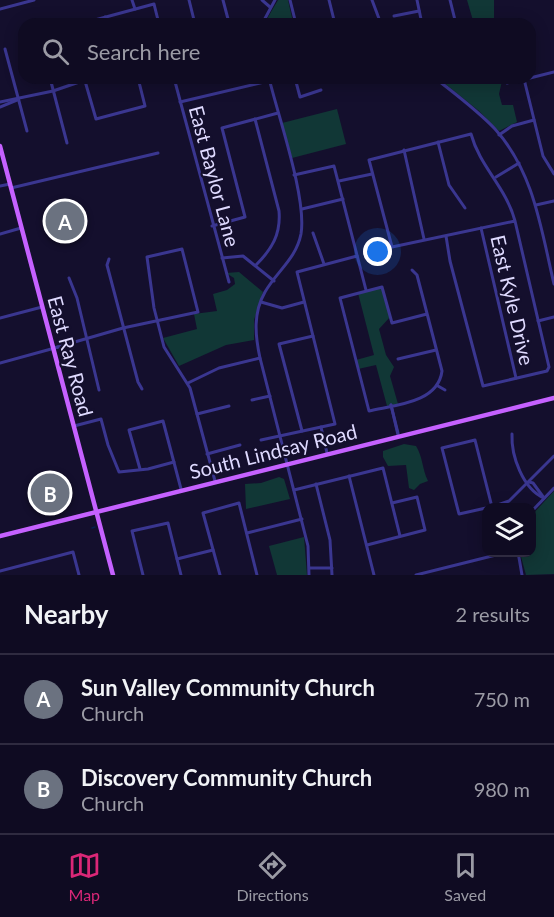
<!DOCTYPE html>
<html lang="en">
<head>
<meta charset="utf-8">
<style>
	body { margin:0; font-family:Lato,sans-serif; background:#1d192f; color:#f1f3f6 }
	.controls { position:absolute; right:18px; bottom:18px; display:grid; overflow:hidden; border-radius:12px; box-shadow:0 3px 15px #0003 }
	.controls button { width:54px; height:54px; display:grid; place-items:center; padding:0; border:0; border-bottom:2px solid #2f2b40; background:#0f0b22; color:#f1f3f6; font:30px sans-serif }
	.you { position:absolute; left:378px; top:252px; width:21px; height:21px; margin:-15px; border:4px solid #fff; border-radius:50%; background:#1a73e8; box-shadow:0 0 0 9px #1a73e833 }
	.badge { display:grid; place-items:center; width:39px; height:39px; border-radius:50%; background:#db2777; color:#fff; font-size:20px; font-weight:700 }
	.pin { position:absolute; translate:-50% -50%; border:3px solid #fff; box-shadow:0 2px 6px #0006 }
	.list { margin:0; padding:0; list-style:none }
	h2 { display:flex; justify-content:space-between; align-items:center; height:78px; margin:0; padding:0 24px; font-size:26px }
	h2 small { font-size:20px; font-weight:400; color:#9b9ba5 }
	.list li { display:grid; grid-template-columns:39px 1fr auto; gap:18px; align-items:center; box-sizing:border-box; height:90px; padding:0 24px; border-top:2px solid #2f2b40 }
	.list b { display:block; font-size:22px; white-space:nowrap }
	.list p { margin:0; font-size:20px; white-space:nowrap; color:#9b9ba5 }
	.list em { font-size:20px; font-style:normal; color:#9b9ba5 }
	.icon { flex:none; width:33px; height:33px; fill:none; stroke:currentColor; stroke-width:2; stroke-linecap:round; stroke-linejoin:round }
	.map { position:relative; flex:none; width:554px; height:575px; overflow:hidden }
	.search { position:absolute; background:#0f0b22; box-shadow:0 3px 15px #0003; left:18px; right:18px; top:18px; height:66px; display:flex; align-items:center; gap:15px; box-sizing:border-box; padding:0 21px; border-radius:18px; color:#9b9ba5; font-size:22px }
	.sheet { height:258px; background:#0f0b22 }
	nav { display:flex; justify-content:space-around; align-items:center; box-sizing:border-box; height:84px; border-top:2px solid #2f2b40; background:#0f0b22; font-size:16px; color:#9b9ba5 }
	nav a { display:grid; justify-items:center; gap:3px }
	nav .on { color:#db2777 }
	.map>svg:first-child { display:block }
	.green { fill:#113736 }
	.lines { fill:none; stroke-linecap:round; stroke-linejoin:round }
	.stream { stroke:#06204f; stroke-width:1.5 }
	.minor { stroke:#3a3690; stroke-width:3 }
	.major { stroke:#c561ff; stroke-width:4.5 }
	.labels { text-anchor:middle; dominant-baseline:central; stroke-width:4.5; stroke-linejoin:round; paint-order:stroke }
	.street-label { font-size:20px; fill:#dfdaff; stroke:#140f2d }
</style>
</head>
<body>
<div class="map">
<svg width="554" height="575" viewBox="0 0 554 575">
	<rect width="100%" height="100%" fill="#140f2d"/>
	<!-- green -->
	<g class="green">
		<polygon points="278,0 288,0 293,22 264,24"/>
		<polygon points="467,0 494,0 494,24 474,24"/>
		<polygon points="454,78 514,78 502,81 499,94 502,105 513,105 517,122 499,131 479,111 444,83"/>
		<polygon points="337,109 346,144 292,158 282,123"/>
		<polygon points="239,272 263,292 254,320 254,340 226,345 179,366 163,338 197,329 194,314 217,311 213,294 227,290 235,284 234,278 226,273"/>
		<polygon points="382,287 390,317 379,329 386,355 394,367 390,376 398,404 387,406 376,365 358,369 356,360 374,355 358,293"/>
		<path d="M404 444 416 446C423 457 422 469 428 481L420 484 414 490 409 488 406 465 388 466 383 457V451Z"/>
		<polygon points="279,477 284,479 290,499 246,509 245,484 261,483"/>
		<polygon points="554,491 554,574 526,575 520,553 532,552 532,515"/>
		<polygon points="304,537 307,575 277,575 269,546"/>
	</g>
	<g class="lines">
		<!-- stream -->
		<polyline class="stream" points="92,528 95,527"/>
		<!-- minor -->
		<g class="minor">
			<polyline points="132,0 135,9"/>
			<polyline points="189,0 195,24"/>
			<polyline points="223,0 228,19"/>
			<polyline points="262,0 270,7"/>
			<polyline points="290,0 296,24"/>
			<polyline points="329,0 335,24"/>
			<polyline points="372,0 381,24"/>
			<polyline points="417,0 422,24"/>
			<polyline points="450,0 456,24"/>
			<polyline points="0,9 34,0"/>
			<polyline points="394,16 419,11"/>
			<polyline points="105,17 107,24"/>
			<polyline points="80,24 154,4 159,24"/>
			<polyline points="262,24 275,0"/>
			<polyline points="356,24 363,22"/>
			<polyline points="5,49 27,131"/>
			<polyline points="50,78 67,143"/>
			<polyline points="174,78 229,282"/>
			<path d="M269 78C278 116 307 198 301 234 296 259 277 271 265 292 253 313 255 335 260 358L308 546 309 575"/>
			<polyline points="295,78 300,97 321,90"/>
			<path d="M435 78C455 94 477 110 495 129 534 172 541 229 554 284"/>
			<polyline points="530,78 554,72"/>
			<polyline points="524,79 543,156 554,174"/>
			<polyline points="85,81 96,119 145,106 138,78"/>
			<polyline points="507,83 524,79"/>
			<polyline points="0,102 53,91 91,78"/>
			<polyline points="180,102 281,78"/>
			<polyline points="0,107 17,100"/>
			<path d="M255 119 279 211C281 234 272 249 256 265"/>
			<polyline points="499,135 512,126 534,120"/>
			<polyline points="438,142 449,185 465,208"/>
			<polyline points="404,150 424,239"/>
			<polyline points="294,175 334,166 366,290"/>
			<polyline points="496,177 519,163"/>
			<polyline points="339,181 372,174"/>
			<polyline points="0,186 10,184"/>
			<polyline points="11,188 158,153"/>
			<polyline points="536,205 554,201"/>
			<polyline points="302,209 343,199"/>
			<polyline points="212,226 245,217 222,128 278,113"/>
			<polyline points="481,228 516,378"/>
			<polyline points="313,233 324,264"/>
			<polyline points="0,234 21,228"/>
			<path d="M446 236 450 261 483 386 547 371 549 367 515 221C506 187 480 167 471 134L369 160 392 247 515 221"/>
			<polyline points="222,258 243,256 274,281"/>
			<polyline points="109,259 107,265 138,382 142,389"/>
			<path d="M412 270 417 275 442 371C438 403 395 405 369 411L340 298 382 287 392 323 427 314"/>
			<polyline points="69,278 77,298 99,390"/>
			<polyline points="261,302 282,308 304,302"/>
			<polyline points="0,318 42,307"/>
			<polyline points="538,321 554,317"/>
			<polyline points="54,348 123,328 198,312 182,249 147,257 154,308 164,347 190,388 215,481"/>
			<polyline points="398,359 436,350"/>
			<polyline points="0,363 73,343"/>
			<polyline points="188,383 219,368 260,358"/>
			<polyline points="438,386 445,390"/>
			<polyline points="252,400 270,396"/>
			<polyline points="391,405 398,435"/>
			<polyline points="391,405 398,433"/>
			<polyline points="197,414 229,406"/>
			<polyline points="74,426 101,419 108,445 119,472 148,469 174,462"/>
			<polyline points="321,427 327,453"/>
			<polyline points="302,431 279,344 313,336"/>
			<path d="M512 434C511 456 523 489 544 498"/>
			<polyline points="261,440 335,424 297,272 357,256"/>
			<polyline points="207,454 240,445"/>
			<polyline points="140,469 129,430 163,421 181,489"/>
			<polyline points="349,476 374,575"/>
			<polyline points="529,482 533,483 544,498"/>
			<polyline points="316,484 330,540 332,575"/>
			<polyline points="294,490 383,468 400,536"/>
			<polyline points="492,507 509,501 554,456"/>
			<polyline points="486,508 459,514 442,448 475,440 492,507"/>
			<polyline points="532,511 554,488"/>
			<polyline points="247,533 302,519"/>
			<polyline points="367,545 425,530 417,497 392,503"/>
			<polyline points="518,552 522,575"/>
			<polyline points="177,559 213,550"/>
			<polyline points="310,568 332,568"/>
			<polyline points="0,571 73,552 79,575"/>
			<polyline points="143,575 132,531 168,523 181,575"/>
			<polyline points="220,575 203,513 239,503 257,575"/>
			<polyline points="416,575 500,554"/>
		</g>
		<!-- major -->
		<g class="major">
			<polyline points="0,146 113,575"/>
			<polyline points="0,536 554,398"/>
		</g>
	</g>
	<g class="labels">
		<!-- street labels -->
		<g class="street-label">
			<text transform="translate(215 176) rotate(75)">East Baylor Lane</text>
			<text transform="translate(513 300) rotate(77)">East Kyle Drive</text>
			<text transform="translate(71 356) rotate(75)">East Ray Road</text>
			<text transform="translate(273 451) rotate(-14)">South Lindsay Road</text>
		</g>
	</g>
</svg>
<div class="controls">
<button><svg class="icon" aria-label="layers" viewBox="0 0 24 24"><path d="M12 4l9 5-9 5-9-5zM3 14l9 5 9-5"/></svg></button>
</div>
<div class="you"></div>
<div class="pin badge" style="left:65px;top:221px;background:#6b7280">A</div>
<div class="pin badge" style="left:50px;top:493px;background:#6b7280">B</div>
<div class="search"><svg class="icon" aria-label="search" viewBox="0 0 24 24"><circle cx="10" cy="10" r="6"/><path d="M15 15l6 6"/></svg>Search here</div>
</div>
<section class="sheet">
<h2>Nearby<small>2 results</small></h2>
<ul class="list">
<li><span class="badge" style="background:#6b7280">A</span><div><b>Sun Valley Community Church</b><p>Church</p></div><em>750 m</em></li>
<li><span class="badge" style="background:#6b7280">B</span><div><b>Discovery Community Church</b><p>Church</p></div><em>980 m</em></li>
</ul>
</section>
<nav>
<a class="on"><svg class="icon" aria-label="map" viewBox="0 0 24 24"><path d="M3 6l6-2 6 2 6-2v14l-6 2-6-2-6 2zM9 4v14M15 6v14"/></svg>Map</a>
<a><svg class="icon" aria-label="directions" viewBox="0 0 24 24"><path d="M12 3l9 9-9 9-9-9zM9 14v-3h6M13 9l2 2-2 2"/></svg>Directions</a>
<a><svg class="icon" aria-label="saved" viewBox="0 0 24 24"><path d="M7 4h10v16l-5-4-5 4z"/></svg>Saved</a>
</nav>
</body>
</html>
